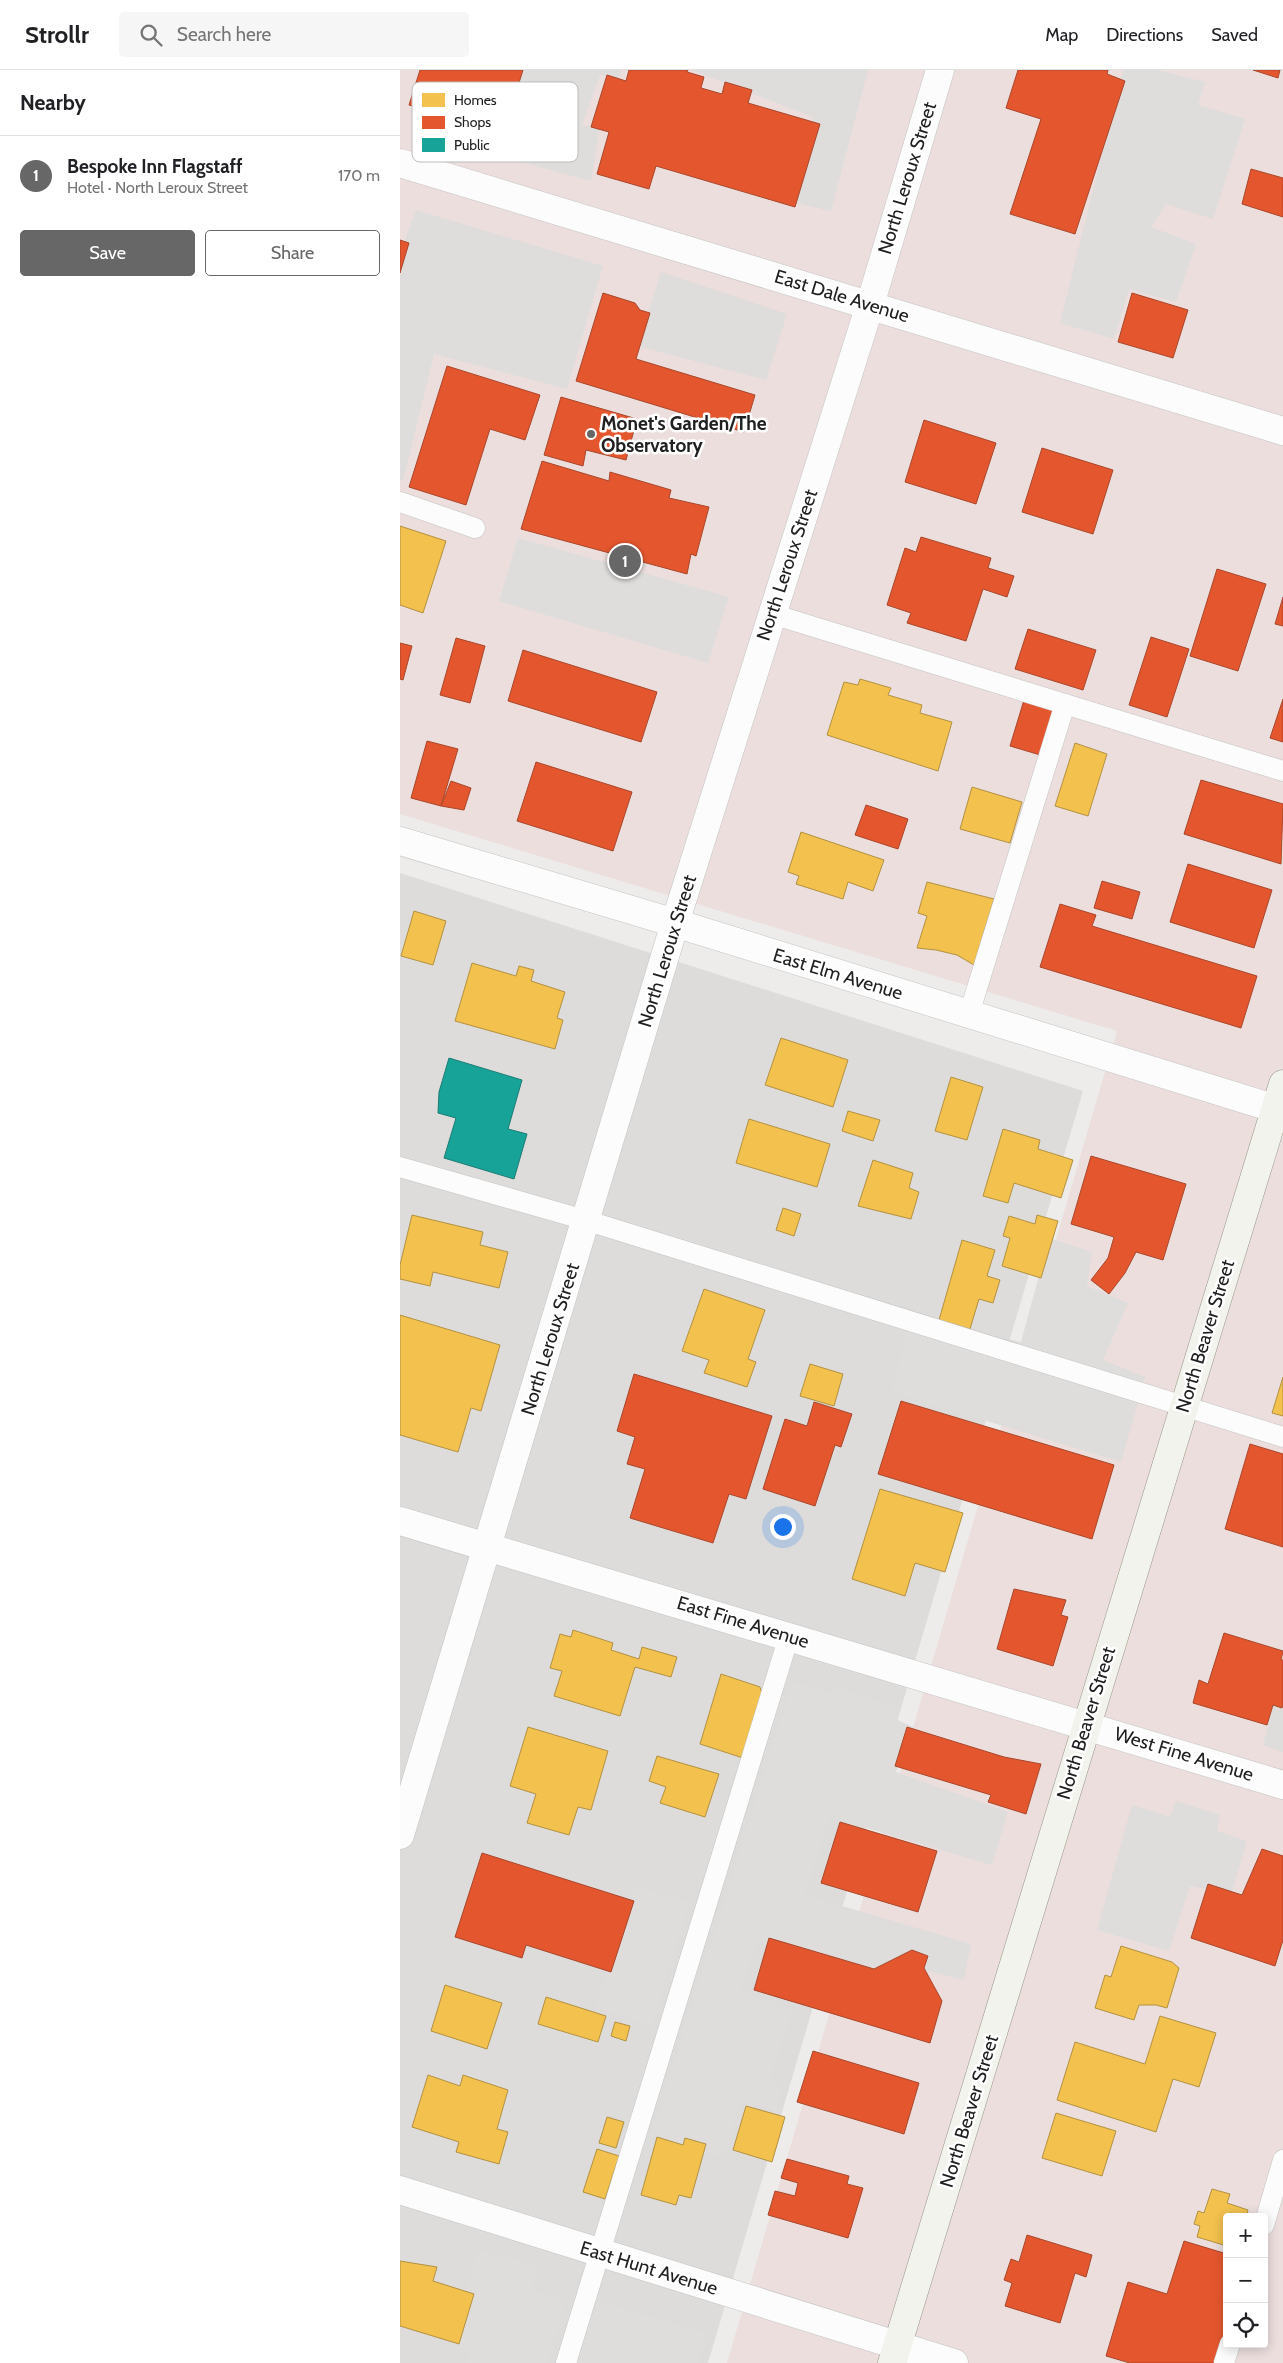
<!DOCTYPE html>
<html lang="en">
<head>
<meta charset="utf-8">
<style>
	body { margin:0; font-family:Cabin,sans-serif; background:#f6f6f6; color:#202124 }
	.controls { position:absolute; right:15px; bottom:15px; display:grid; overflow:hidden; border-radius:5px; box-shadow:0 2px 12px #0003 }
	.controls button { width:45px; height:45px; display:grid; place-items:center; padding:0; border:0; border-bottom:1px solid #e0e0e0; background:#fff; color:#202124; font:25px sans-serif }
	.you { position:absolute; left:382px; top:1456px; width:18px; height:18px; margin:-12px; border:4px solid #fff; border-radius:50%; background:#1a73e8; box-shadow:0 0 0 8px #1a73e833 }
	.badge { display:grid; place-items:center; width:32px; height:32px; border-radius:50%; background:#686767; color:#fff; font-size:16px; font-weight:700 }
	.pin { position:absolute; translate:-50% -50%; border:2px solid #fff; box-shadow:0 1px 5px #0006 }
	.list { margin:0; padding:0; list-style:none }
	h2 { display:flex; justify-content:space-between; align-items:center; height:65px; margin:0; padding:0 20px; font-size:21px }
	h2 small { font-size:16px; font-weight:400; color:#757577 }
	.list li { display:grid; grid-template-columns:32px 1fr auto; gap:15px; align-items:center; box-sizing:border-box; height:80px; padding:0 20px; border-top:1px solid #e0e0e0 }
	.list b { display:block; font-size:19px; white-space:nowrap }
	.list p { margin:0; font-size:16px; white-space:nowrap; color:#757577 }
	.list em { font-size:16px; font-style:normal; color:#757577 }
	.actions { display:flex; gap:10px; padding:15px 20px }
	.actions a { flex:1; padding:11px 0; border:1px solid #686767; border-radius:5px; text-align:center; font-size:18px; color:#686767 }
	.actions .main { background:#686767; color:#fff }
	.icon { flex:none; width:28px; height:28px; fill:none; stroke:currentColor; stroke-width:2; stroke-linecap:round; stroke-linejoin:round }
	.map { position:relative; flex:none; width:883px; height:2293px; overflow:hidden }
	header { display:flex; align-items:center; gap:30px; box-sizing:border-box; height:70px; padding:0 25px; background:#fff; border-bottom:1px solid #e0e0e0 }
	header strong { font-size:24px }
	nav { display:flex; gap:28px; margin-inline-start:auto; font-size:18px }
	.search { width:350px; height:45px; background:#f6f6f6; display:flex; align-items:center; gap:12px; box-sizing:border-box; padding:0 18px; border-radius:5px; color:#757577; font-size:19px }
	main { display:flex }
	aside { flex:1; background:#fff }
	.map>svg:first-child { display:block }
	.residential { fill:#dddcdb }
	.commercial { fill:#ebdedd; fill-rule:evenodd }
	.parking { fill:#dedddc }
	.homes { fill:#f2c14e; stroke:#b39140 }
	.shops { fill:#e4572e; stroke:#a9462a }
	.public { fill:#17a398; stroke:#1a7c74 }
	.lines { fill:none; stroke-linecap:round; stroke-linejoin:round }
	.lane-casing { stroke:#c4c3c2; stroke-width:21 }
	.street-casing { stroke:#c4c3c2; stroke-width:29 }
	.secondary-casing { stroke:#979683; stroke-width:29 }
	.lane { stroke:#fcfcfc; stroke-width:20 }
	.street { stroke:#fcfcfc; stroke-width:28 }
	.secondary { stroke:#f3f3ed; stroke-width:28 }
	.poi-dot { fill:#686767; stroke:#fff; stroke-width:2 }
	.labels { text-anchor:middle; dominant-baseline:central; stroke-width:5; stroke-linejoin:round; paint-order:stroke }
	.street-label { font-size:19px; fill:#202020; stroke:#fff }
	.poi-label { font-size:19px; font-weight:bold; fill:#202020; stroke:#fff; text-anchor:start }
	.key { fill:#fff; stroke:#bcbcbc; stroke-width:1 }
	.key-label { font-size:14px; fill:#202020 }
</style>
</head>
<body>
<header>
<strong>Strollr</strong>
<div class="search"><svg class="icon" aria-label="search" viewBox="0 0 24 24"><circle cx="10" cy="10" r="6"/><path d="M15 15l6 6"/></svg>Search here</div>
<nav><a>Map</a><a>Directions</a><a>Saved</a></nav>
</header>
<main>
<aside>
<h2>Nearby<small></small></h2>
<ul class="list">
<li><span class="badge">1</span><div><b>Bespoke Inn Flagstaff</b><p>Hotel · North Leroux Street</p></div><em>170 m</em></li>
</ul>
<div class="actions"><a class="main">Save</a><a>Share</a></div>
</aside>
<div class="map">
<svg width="883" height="2293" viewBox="0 0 883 2293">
	<rect width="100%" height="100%" fill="#eeecea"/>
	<!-- residential -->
	<polygon class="residential" points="0,803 683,1021 308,2293 0,2293"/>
	<!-- commercial -->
	<path class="commercial" d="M0 0H883V2293H327L717 961 0 744ZM827 2147H864V2274H827Z"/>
	<!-- parking -->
	<g class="parking">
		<polygon points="113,0 221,0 219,8 200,5 182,55 200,58 191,111 85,82"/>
		<polygon points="292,0 468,0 431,141 397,133 413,47"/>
		<polygon points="723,0 758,0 805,12 798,35 845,49 813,149 766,134 751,157 796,174 776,232 729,219 714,269 660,253"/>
		<polygon points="16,140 203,196 167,319 34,284 3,411 0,410 0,183"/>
		<polygon points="261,202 387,244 366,310 238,276"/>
		<polygon points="118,468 329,527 308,593 99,531"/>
		<polygon points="649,1168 692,1182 687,1216 728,1233 703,1290 745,1307 721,1392 492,1322 510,1247 621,1272"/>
		<polygon points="883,1597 883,1682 863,1675"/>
		<polygon points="393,1611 428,1623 437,1617 495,1638 493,1648 513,1657 496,1702 608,1742 592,1795 429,1747 405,1825 571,1874 564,1910 508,1896 502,1910 358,1869 340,1921 392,1940 369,2012 383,2016 377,2041 339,2033 325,2087 251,2066"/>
		<polygon points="776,1731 820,1745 817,1761 847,1771 831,1824 790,1816 769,1881 697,1860 732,1735 770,1747"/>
		<polygon points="232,1816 289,1832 252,1956 196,1938"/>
		<polygon points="78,2180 137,2195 131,2220 165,2231 147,2293 66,2293 70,2280 53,2272"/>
		<polygon points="192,2229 307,2264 298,2293 175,2293"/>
	</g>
	<!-- homes -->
	<g class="homes">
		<polygon points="0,456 46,471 23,543 0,535"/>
		<polygon points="460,609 491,618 488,625 522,635 520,643 552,652 538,701 427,665 444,612 458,615"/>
		<polygon points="675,673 707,684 688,746 655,736"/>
		<polygon points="572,717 622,732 610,773 560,759"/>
		<polygon points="401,762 484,790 473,821 448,812 443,829 396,814 399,806 388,802"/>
		<polygon points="527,812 594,829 574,895 557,885 536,880 517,878 527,846 518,843"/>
		<polygon points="14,841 46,851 33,895 1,886"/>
		<polygon points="72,893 116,906 119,896 134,900 131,911 165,922 157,948 163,950 155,979 55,951"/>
		<polygon points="381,968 448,990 433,1037 365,1015"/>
		<polygon points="551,1007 583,1017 567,1070 535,1061"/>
		<polygon points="448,1041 480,1050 473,1071 442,1061"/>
		<polygon points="349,1049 430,1074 417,1117 336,1093"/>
		<polygon points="603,1059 640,1070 638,1079 673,1090 661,1128 614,1113 608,1133 583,1126"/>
		<polygon points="473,1090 513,1103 509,1118 519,1122 511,1149 458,1136"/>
		<polygon points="383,1138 401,1144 394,1166 376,1160"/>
		<polygon points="12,1145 83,1162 80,1175 108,1182 99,1218 33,1202 30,1216 0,1209 0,1195"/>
		<polygon points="637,1145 658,1151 641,1208 602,1196 610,1168 603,1166 609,1146 635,1154"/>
		<polygon points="562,1170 595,1180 587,1206 600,1210 593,1233 579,1229 570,1259 539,1250"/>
		<polygon points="304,1219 365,1240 348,1289 356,1292 347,1317 304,1303 309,1290 282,1281"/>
		<polygon points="0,1245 100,1275 81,1341 71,1338 58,1382 0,1365"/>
		<polygon points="410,1294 443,1304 434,1336 400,1326"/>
		<polygon points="883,1307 883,1346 872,1343"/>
		<polygon points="480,1419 563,1443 545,1502 515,1493 505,1526 452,1509"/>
		<polygon points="173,1560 213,1573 211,1580 239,1589 242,1577 277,1587 271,1607 235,1597 220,1646 154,1626 162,1601 150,1598 160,1564 171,1567"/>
		<polygon points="321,1604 360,1617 363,1626 343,1688 300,1674"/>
		<polygon points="128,1657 208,1681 191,1740 178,1737 169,1765 127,1753 136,1724 110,1716"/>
		<polygon points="257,1686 319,1704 305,1747 260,1733 266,1717 249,1711"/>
		<polygon points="721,1876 772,1892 779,1898 767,1938 756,1935 739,1935 734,1950 695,1938 705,1905 711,1907"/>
		<polygon points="45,1915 102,1933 87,1979 31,1961"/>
		<polygon points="146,1927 206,1946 198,1972 138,1954"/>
		<polygon points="760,1946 816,1963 799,2017 773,2009 756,2062 657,2030 675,1972 745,1994"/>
		<polygon points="215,1952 230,1956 226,1971 211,1966"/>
		<polygon points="28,2005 60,2016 63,2005 108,2020 97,2059 108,2062 99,2094 56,2082 59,2072 12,2057"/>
		<polygon points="346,2036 385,2047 372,2092 333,2080"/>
		<polygon points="656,2043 716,2061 702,2106 642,2088"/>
		<polygon points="207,2047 224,2052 216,2078 199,2073"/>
		<polygon points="257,2067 283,2075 285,2068 306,2074 291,2128 279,2125 276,2135 241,2125"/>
		<polygon points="197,2079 219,2086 205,2129 183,2122"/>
		<polygon points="812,2119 830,2124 827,2133 848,2140 846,2147 827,2147 827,2176 797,2167 800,2156 794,2154 798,2141 804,2143"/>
		<polygon points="0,2191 37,2197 33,2211 74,2224 59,2274 0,2256"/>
	</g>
	<!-- shops -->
	<g class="shops">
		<polygon points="20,0 123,0 103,64 9,35"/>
		<polygon points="229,0 288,0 287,2 304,7 301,18 322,24 325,12 352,20 348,33 420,54 395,137 256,96 249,119 197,104 209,62 191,57 207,5 226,11"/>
		<polygon points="618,0 708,0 707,4 725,11 675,164 610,144 641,49 606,38"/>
		<polygon points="853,0 880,0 878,8"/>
		<polygon points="851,99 883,108 883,147 842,134"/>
		<polygon points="0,170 9,173 0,203"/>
		<polygon points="203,223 235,233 240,240 250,243 236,289 355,325 344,362 176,311"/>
		<polygon points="732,223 788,240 773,288 718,272"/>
		<polygon points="47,296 140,325 125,370 90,359 66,435 9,417"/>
		<polygon points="161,327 237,349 226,390 186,380 183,396 144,385"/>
		<polygon points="524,350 596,373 576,434 505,412"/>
		<polygon points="642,378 713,400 693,464 622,442"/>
		<polygon points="142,391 209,411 210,402 271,420 269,428 309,437 296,486 291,484 287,504 121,459"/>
		<polygon points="521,467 591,488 588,498 614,506 607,527 583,519 566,571 507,553 511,543 487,535 505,478 516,482"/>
		<polygon points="817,499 866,514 838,601 790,586"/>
		<polygon points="883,527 883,556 875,554"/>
		<polygon points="628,559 696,580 683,620 615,599"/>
		<polygon points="751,567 789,579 767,647 729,635"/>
		<polygon points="56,568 85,576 70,633 40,625"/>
		<polygon points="0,573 12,576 3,610 0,609"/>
		<polygon points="123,580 257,622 241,672 108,631"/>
		<polygon points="883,629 883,672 870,668"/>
		<polygon points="624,630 661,642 647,687 610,676"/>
		<polygon points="27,671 58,679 41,736 11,728"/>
		<polygon points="136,692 232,722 213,781 117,751"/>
		<polygon points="801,710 883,734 881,794 784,764"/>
		<polygon points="51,711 71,718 64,740 41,736"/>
		<polygon points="466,735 508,749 498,779 455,765"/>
		<polygon points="788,794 872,820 854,878 770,852"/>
		<polygon points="702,811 740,822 732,849 694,838"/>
		<polygon points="660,834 696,845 692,856 857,906 841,958 640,897"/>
		<polygon points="691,1086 786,1114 763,1190 736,1182 725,1203 709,1224 691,1210 708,1188 714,1167 671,1154"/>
		<polygon points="234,1304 372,1346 346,1429 329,1424 313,1473 230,1448 245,1399 227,1394 235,1367 217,1361"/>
		<polygon points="501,1331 714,1395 692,1469 478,1404"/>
		<polygon points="414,1332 452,1344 441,1377 435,1375 415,1436 363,1419 385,1349 407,1356"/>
		<polygon points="850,1374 883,1384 883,1477 825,1459"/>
		<polygon points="614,1519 666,1530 661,1545 668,1547 653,1596 597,1579"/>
		<polygon points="824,1563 883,1581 881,1590 883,1590 883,1634 882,1638 873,1635 867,1655 793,1633 799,1610 808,1614"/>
		<polygon points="507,1657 604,1687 641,1694 626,1744 588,1732 591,1725 495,1696"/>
		<polygon points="440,1752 537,1781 518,1842 421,1813"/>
		<polygon points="862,1779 883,1786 883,1870 875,1896 791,1868 808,1814 842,1825"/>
		<polygon points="82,1783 234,1831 211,1902 126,1875 122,1888 55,1867"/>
		<polygon points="369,1868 474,1899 512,1880 528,1886 524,1898 542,1931 530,1973 354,1920"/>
		<polygon points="413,1981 519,2013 504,2064 397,2032"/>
		<polygon points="387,2089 449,2106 447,2114 463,2118 448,2168 368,2145 375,2121 395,2126 398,2113 381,2108"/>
		<polygon points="627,2165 692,2185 686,2207 675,2203 660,2253 605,2236 612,2213 604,2210 611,2189 619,2192"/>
		<polygon points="784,2171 827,2184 827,2233 823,2243 827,2244 827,2264 818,2293 730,2293 706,2286 728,2212 767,2224"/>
	</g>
	<!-- public -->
	<polygon class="public" points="49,988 122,1010 108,1059 127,1064 114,1109 44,1088 56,1048 38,1043 39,1022"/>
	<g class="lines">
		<!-- lane casing -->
		<g class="lane-casing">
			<g id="lane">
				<polyline points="0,432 75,458"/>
				<polyline points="372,544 883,701"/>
				<polyline points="569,944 665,634"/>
				<polyline points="0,1097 185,1150 883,1367"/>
				<polyline points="864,2155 883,2090"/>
				<polyline points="166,2293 389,1566"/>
				<polyline points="824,2293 830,2274"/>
			</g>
		</g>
		<!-- street casing -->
		<g class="street-casing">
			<g id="street">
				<polyline points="0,93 883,361"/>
				<polyline points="0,771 275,853 883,1041"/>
				<polyline points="0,1451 883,1715"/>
				<polyline points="0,1765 275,853 470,235 540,0"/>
				<polyline points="0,2120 554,2293"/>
			</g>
		</g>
		<!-- secondary casing -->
		<g class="secondary-casing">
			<polyline id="secondary" points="492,2293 883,1014"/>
		</g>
		<!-- lane -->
		<use href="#lane" class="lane"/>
		<!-- street -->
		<use href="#street" class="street"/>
		<!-- secondary -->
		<use href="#secondary" class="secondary"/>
	</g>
	<!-- markers -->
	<circle class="poi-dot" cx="191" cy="364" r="5"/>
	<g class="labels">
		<!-- street labels -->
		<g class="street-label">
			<text transform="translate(507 108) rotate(-73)">North Leroux Street</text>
			<text transform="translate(442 226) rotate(17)">East Dale Avenue</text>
			<text transform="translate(387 495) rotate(-72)">North Leroux Street</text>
			<text transform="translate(267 881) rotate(-73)">North Leroux Street</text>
			<text transform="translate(438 904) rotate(17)">East Elm Avenue</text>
			<text transform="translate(805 1266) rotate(-73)">North Beaver Street</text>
			<text transform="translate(150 1269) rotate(-73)">North Leroux Street</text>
			<text transform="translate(343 1552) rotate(17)">East Fine Avenue</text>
			<text transform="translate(686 1653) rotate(-73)">North Beaver Street</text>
			<text transform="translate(784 1684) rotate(17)">West Fine Avenue</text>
			<text transform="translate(569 2041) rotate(-73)">North Beaver Street</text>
			<text transform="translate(249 2198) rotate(17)">East Hunt Avenue</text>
		</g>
		<!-- poi labels -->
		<g class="poi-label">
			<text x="201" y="353">Monet's Garden/The<tspan x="201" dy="22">Observatory</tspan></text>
		</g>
	</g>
	<!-- legend -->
	<rect x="12" y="12" width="166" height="80" rx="8" class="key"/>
	<rect x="22" y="23" width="23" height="14" fill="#f2c14e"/>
	<rect x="22" y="46" width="23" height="13" fill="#e4572e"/>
	<rect x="22" y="68" width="23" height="14" fill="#17a398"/>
	<g class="key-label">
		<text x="54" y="35">Homes</text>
		<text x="54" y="57">Shops</text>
		<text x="54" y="80">Public</text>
	</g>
</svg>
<div class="controls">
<button>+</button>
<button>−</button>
<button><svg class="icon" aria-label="locate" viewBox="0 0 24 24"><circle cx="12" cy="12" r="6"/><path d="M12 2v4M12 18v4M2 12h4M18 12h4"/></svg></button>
</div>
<div class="you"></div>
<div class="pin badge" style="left:225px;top:491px">1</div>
</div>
</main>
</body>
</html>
